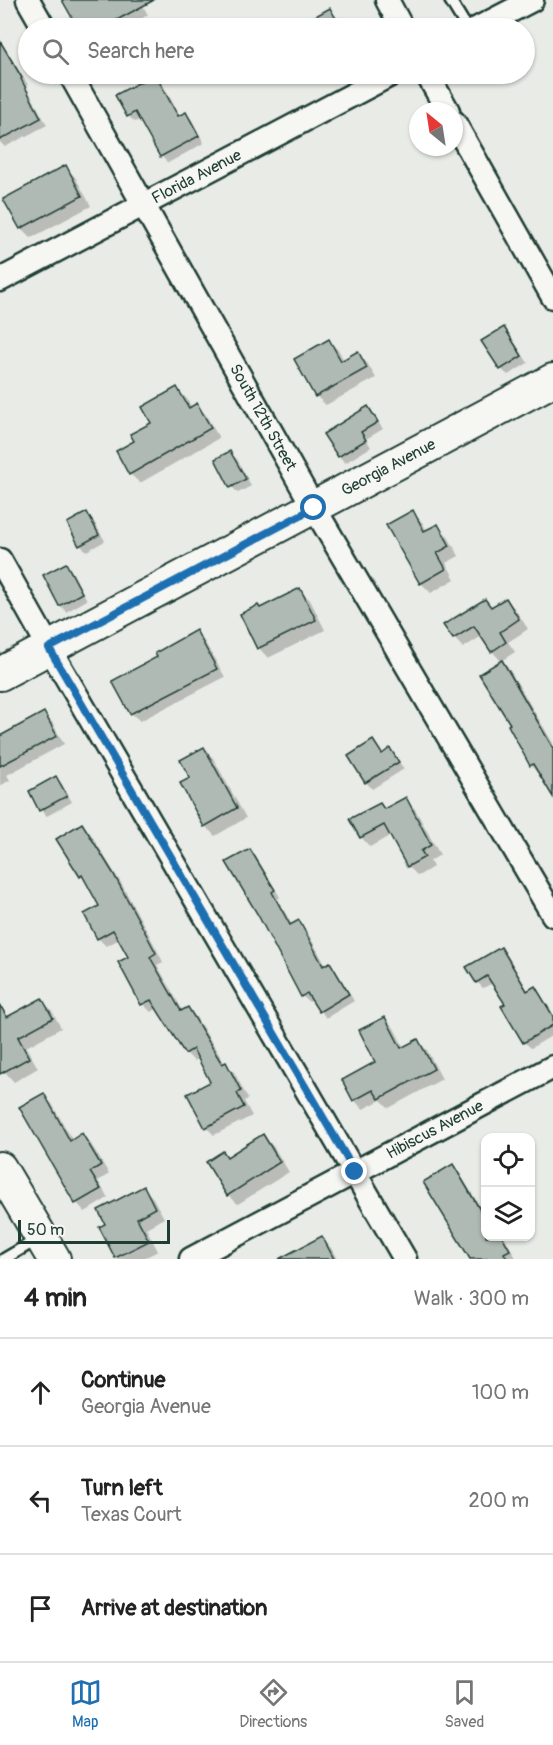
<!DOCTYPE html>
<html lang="en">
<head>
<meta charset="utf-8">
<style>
	body { margin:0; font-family:Pangolin,sans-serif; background:#f6f6f6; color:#222 }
	.controls { position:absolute; right:18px; bottom:18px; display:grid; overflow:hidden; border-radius:12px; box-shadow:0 2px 4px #0004 }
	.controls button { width:54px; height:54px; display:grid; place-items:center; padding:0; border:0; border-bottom:2px solid #e0e0e0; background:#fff; color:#222; font:30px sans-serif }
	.compass { position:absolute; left:409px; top:102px; width:54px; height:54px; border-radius:50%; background:#fff; box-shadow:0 2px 4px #0004; rotate:330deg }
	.scale { position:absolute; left:18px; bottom:15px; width:152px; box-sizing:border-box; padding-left:6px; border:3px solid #1f3d34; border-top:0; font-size:16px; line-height:21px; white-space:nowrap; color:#1f3d34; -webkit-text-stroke:4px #f6f6f2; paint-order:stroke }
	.stop { position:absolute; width:18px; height:18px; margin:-14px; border:4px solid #1f6fb2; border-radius:50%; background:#fff }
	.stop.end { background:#1f6fb2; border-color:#fff; box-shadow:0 2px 6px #0008 }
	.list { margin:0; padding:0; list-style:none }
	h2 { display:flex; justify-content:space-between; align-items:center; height:78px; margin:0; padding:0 24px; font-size:26px }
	h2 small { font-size:20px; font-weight:400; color:#767676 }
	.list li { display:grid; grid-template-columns:39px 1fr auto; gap:18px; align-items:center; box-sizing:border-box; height:108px; padding:0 24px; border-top:2px solid #e0e0e0 }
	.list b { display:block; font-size:22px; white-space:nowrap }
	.list p { margin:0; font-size:20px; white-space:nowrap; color:#767676 }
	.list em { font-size:20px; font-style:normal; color:#767676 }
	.icon { flex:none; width:33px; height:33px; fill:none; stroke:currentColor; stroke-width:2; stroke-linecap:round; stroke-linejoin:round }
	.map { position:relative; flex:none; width:553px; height:1259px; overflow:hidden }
	.search { position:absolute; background:#fff; box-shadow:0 2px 4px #0004; left:18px; right:18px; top:18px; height:66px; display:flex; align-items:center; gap:15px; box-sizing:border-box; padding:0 21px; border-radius:33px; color:#767676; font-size:22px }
	.sheet { height:402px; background:#fff }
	nav { display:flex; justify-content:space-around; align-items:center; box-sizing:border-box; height:84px; border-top:2px solid #e0e0e0; background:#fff; font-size:16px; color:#767676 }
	nav a { display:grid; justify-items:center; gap:3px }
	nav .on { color:#1f6fb2 }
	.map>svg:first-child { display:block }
	.shadow { fill:#0003 }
	.building { fill:#b0bab5; stroke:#1f3d34; stroke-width:1.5 }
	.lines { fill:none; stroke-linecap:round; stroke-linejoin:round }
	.lane-casing { stroke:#1f3d34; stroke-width:15 }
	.street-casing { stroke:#1f3d34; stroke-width:27 }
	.secondary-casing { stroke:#1f3d34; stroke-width:36 }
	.lane { stroke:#f6f6f2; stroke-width:10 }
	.street { stroke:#f6f6f2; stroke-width:22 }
	.secondary { stroke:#f6f6f2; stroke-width:32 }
	.route { stroke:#1f6fb2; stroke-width:8 }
	.labels { text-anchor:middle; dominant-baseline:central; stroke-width:6; stroke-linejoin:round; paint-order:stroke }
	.street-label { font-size:16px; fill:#1f3d34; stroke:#f6f6f2 }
</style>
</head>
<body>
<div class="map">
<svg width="553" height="1259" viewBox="0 0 553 1259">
	<rect width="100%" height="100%" fill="#e9ebe7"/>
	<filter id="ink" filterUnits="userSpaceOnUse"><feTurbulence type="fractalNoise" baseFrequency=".0167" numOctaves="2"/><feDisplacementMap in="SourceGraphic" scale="12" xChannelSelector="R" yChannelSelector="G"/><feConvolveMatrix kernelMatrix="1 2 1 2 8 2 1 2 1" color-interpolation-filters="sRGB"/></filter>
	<g filter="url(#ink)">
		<!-- shadow -->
		<g class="shadow">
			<polygon points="63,0 140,0 148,15 124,28 80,28"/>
			<polygon points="330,10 337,17 343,28 305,28 303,25"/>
			<polygon points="5,53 12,59 28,85 26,86 47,125 5,147 0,142 0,56"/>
			<polygon points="254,74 272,74 260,80"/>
			<polygon points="155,75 161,81 180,116 186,113 192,120 204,143 168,163 161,156 141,119 135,122 128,116"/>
			<polygon points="65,167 75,177 91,206 31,238 21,228"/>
			<polygon points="504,329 510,335 528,363 508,375 501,369"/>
			<polygon points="329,341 339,351 344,361 358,353 367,363 376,378 326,405 316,396"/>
			<polygon points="177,389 187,399 192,408 196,405 206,415 219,438 140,483 130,474 153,424"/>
			<polygon points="368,408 383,429 366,439 371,447 345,463 339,456"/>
			<polygon points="230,453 237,459 251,486 238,493 232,487"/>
			<polygon points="412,512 422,522 427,531 437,525 447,535 459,556 446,563 455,579 431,593 421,583"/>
			<polygon points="87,514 93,520 105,541 87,551 80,545"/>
			<polygon points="66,565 72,571 87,600 66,612 60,605"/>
			<polygon points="300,590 310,600 325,630 268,658 259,648 242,615 261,610"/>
			<polygon points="506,599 515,609 528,629 508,642 515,652 501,661 492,651 482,636 463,648 454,638 485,600 492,608"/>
			<polygon points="196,632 204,641 225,677 140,721 131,713 159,658"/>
			<polygon points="502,661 509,669 553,743 553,794 531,765 512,725"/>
			<polygon points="44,714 52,722 64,744 7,775 10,780 0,786 0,737"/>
			<polygon points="373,742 383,754 390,750 404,769 372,789 366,782"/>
			<polygon points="204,749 213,758 246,818 215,836 205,826 192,778"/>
			<polygon points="56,777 62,784 72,802 47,816 41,810"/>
			<polygon points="405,799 415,809 440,855 430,861 433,867 418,876 408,866 391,835 370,847 361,837 380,804 385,810"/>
			<polygon points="82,825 90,833 121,883 154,944 163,962 157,965 183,1011 188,1008 196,1017 225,1064 234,1072 248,1099 244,1101 252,1116 214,1135 206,1127 212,1083 199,1058 194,1061 186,1053 158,1008 151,1012 143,1004 120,963 130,957 120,939 106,946 98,938 101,906 89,884 81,876"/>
			<polygon points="250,851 256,857 280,897 278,899 292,925 299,922 305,928 326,966 330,964 336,971 354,1001 326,1018 313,1000 309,1002 302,996"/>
			<polygon points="501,949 507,955 529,992 535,988 541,995 553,1014 553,1035 531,1048 524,1042 507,1005 493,983 483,988 477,982"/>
			<polygon points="41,1000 51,1009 61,1028 26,1047 38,1068 14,1082 0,1066 0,1022"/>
			<polygon points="385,1019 394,1028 404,1048 418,1041 427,1050 442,1079 389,1108 381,1100 363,1109 354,1100 377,1062"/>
			<polygon points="44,1095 52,1104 73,1141 82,1135 91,1144 109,1174 98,1181 108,1198 85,1212 77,1203"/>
			<polygon points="263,1136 273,1146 289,1172 238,1204 228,1195 223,1153 228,1158"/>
			<polygon points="452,1166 460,1174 486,1216 486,1236 504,1236 516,1258 472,1259"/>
			<polygon points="144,1188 153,1198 164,1218 146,1228 158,1251 142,1259 118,1259 101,1228"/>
			<polygon points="322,1238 331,1248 337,1259 282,1259"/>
		</g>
		<!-- building -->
		<g class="building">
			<polygon points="62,0 154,0 102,28 78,28"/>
			<polygon points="330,8 341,28 294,28"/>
			<polygon points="0,41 22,78 21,79 41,118 0,140"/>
			<polygon points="155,74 178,116 186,112 199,136 160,157 135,112 127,117 115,95"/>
			<polygon points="66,165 82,196 20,229 3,199"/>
			<polygon points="504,327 522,356 500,370 481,341"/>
			<polygon points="329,339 341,361 358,351 367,368 315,397 294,359"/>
			<polygon points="177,387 189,408 197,403 211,428 129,475 116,451 134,441 130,434 151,423 142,407"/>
			<polygon points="368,406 378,422 361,432 366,440 338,457 323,434"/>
			<polygon points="230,451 246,479 230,488 215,459"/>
			<polygon points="413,510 424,531 438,524 450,546 437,553 446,569 420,584 386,525"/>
			<polygon points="87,512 99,535 79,546 67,523"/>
			<polygon points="66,563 82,593 59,606 43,575"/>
			<polygon points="300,588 316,620 257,649 240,614 258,605 260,608"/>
			<polygon points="506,598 519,619 500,632 506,642 491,652 474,626 453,639 443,625 485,599 491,607"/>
			<polygon points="196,630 217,669 130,714 112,681 157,657 155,653"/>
			<polygon points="502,660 553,748 553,797 533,764 530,766 508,725 510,724 479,674"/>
			<polygon points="44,712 57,736 0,766 0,736"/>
			<polygon points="373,740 382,754 390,748 399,762 365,783 348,756"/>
			<polygon points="204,747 237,808 204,827 180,783 190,778 180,760"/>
			<polygon points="56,776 67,796 39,811 29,791"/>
			<polygon points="406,797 431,845 421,851 425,857 407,867 384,825 360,838 349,819 380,803 384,809"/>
			<polygon points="82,823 113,873 146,934 156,953 150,957 181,1011 188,1007 222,1064 226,1062 241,1091 237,1093 244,1107 205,1128 187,1094 210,1082 193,1049 185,1054 151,1000 141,1005 118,962 128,957 113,930 97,939 84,914 99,906 82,875 80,877 56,839"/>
			<polygon points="250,849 275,890 272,892 290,925 299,920 323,966 330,962 349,994 319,1012 307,993 301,997 258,915 226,862"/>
			<polygon points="501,947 527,991 535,986 553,1016 553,1025 523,1043 501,1006 505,1004 487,976 476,983 466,967"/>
			<polygon points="42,998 53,1018 18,1037 29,1058 0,1074 0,1005 7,1017"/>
			<polygon points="385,1017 401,1048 418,1039 434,1069 379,1099 373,1090 353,1101 342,1080 375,1062 359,1030"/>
			<polygon points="44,1093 70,1141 82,1133 101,1165 90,1172 101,1189 75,1204 19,1107"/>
			<polygon points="263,1134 280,1162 227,1196 206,1162 223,1151 227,1157"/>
			<polygon points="453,1164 486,1220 486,1236 502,1236 510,1250 504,1253 507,1259 470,1259 423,1182"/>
			<polygon points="144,1186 155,1208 137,1218 149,1241 115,1258 99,1227 105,1224 98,1210"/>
			<polygon points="322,1236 334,1259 279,1259"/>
		</g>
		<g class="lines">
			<!-- lane casing -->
			<g class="lane-casing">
				<g id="lane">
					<polyline points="450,0 467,28"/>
					<polyline points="4,1259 38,1239"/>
				</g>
			</g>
			<!-- street casing -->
			<g class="street-casing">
				<g id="street">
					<polyline points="28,0 44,28"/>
					<polyline points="387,0 402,28"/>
					<polyline points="478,28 532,0"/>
					<path id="s1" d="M70 74 305 492 553 915"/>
					<polyline points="427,74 448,111"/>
					<polyline points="454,122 553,297"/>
					<path id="s2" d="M0 280 392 74"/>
					<polyline points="0,560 59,665 405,1259"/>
					<path id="s3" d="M191 1259 553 1067"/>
				</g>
			</g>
			<!-- secondary casing -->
			<g class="secondary-casing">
				<g id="secondary">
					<path id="s4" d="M0 674 553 380"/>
					<polyline points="0,1168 54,1259"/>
				</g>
			</g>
			<!-- lane -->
			<use href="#lane" class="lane"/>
			<!-- street -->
			<use href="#street" class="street"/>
			<!-- secondary -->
			<use href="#secondary" class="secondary"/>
		</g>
	</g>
	<g class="lines" filter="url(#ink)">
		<!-- route -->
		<polyline class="route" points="314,508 49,648 355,1172"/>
	</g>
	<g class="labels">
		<!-- street labels -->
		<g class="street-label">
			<text stroke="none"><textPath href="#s2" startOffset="222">Florida Avenue</textPath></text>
			<text stroke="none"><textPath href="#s1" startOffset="394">South 12th Street</textPath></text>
			<text stroke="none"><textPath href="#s4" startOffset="440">Georgia Avenue</textPath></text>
			<text stroke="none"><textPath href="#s3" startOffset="276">Hibiscus Avenue</textPath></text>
		</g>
	</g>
</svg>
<div class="controls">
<button><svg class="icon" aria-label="locate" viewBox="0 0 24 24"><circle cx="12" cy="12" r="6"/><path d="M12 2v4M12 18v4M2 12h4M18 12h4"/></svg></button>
<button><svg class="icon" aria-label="layers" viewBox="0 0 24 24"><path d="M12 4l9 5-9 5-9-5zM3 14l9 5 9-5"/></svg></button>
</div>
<svg class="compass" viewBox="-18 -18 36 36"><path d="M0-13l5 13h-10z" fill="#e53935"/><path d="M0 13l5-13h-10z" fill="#767676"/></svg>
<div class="scale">50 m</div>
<div class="stop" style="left:314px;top:508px"></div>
<div class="stop end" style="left:355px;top:1172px"></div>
<div class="search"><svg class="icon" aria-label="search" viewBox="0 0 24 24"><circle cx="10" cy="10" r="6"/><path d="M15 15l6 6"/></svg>Search here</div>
</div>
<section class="sheet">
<h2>4 min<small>Walk · 300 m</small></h2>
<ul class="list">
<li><svg class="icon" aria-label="ahead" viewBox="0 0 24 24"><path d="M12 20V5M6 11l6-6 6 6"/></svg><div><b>Continue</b><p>Georgia Avenue</p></div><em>100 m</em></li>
<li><svg class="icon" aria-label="left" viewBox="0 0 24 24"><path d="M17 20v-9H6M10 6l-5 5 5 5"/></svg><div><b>Turn left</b><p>Texas Court</p></div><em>200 m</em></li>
<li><svg class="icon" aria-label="arrive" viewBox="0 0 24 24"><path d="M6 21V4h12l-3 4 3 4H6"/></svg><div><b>Arrive at destination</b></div></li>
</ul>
</section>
<nav>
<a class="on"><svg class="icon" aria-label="map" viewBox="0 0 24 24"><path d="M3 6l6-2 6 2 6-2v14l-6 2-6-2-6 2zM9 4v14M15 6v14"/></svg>Map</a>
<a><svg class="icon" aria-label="directions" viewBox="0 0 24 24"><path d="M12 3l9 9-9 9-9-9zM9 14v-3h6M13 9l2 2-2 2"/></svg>Directions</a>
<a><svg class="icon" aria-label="saved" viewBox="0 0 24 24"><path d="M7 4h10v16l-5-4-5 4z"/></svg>Saved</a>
</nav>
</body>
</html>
